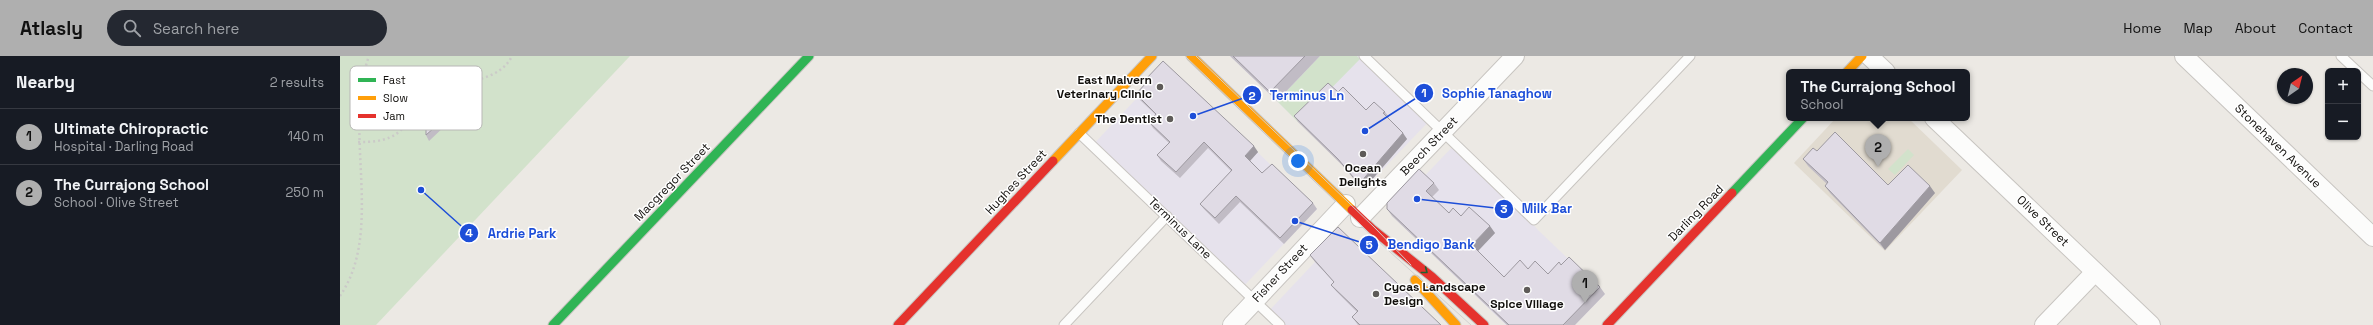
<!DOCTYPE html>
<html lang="en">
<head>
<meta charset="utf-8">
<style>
	body { margin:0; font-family:"Space Grotesk",sans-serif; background:#242831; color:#f1f3f6 }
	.controls { position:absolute; right:12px; top:12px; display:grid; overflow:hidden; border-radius:6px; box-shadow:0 1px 3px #0004 }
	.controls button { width:36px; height:36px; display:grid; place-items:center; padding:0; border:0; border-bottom:1px solid #363941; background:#171b24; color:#f1f3f6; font:20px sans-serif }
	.compass { position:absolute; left:1937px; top:12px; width:36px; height:36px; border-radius:50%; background:#171b24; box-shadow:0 1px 3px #0004; rotate:35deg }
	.you { position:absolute; left:958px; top:105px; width:14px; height:14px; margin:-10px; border:3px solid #fff; border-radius:50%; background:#1a73e8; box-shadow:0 0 0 6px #1a73e833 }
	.badge { display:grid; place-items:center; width:26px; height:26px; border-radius:50%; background:#afafaf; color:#111; font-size:13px; font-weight:700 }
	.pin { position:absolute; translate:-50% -33px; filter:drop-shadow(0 1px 2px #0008) }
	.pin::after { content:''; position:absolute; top:21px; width:14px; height:12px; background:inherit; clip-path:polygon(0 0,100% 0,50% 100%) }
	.popup { position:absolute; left:1446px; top:13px; width:184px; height:52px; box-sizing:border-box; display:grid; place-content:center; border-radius:6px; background:#171b24; filter:drop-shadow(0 1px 3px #0005); font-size:13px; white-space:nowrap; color:#9ea1a6 }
	.popup b { font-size:15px; color:#f1f3f6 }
	.popup::after { content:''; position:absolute; left:50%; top:100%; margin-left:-8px; border:8px solid transparent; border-top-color:#171b24 }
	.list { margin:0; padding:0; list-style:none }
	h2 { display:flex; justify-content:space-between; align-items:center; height:52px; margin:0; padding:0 16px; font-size:17px }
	h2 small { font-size:13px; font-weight:400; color:#9ea1a6 }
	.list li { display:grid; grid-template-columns:26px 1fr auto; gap:12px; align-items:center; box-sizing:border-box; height:56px; padding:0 16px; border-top:1px solid #363941 }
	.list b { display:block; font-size:15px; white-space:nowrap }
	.list p { margin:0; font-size:13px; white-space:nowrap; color:#9ea1a6 }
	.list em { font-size:13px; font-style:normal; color:#9ea1a6 }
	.icon { flex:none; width:22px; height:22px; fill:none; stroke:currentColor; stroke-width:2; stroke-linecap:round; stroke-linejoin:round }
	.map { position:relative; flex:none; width:2033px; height:269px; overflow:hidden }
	header { display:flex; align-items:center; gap:24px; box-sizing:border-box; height:56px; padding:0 20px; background:#afafaf; color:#111 }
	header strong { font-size:19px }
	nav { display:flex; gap:22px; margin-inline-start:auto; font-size:14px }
	.search { width:280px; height:36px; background:#242831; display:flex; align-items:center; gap:10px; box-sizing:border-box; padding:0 14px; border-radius:22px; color:#9ea1a6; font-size:15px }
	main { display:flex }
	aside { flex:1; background:#171b24 }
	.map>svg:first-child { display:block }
	.commercial { fill:#e6e2ec }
	.built { fill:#e1dbd0 }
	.green { fill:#d2e2cb }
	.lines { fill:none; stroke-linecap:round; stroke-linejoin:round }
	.lane-casing { stroke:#c8c5c1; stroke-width:11 }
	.street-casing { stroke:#c8c5c1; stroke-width:20 }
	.fast-casing { stroke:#c8c5c1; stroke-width:11 }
	.slow-casing { stroke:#c8c5c1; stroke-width:11 }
	.jam-casing { stroke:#c8c5c1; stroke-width:11 }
	.path { stroke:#cbcac8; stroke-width:2.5; stroke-dasharray:2 3; stroke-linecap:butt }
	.lane { stroke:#fcfcfb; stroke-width:9 }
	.street { stroke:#fcfcfb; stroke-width:18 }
	.fast { stroke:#30b455; stroke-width:9 }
	.slow { stroke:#ff9f0a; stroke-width:9 }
	.jam { stroke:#e5322d; stroke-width:9 }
	.tram { stroke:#d2d1d0; stroke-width:1 }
	.wall { fill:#c1bcc5 }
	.shaded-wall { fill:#9d99a0 }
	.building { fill:#e0dbe5; stroke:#9d99a0 }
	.oneway { stroke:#206230 }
	.poi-dot { fill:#5e5b58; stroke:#fff; stroke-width:1.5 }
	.labels { text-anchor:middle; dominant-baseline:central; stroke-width:3; stroke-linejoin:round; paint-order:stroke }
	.poi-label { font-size:12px; font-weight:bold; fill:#110f0c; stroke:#fff; text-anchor:end }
	.street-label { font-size:12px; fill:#110f0c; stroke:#fff }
	.key { fill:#fff; stroke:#b8b7b6; stroke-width:1 }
	.key-label { font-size:11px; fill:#110f0c }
	.leader { fill:none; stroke:#1d4ed8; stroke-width:1.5 }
	.callout-dot { fill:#1d4ed8; stroke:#fff; stroke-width:1.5 }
	.mark-label { font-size:12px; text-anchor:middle; font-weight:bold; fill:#fff }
	.callout-label { font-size:13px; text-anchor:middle; font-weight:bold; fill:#1d4ed8; stroke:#fff; stroke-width:3; stroke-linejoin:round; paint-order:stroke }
</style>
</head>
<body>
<header>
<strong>Atlasly</strong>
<div class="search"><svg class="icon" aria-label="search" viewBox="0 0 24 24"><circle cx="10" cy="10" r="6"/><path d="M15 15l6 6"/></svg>Search here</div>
<nav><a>Home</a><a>Map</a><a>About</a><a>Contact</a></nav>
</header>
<main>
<aside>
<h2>Nearby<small>2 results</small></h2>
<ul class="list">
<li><span class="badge">1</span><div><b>Ultimate Chiropractic</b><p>Hospital · Darling Road</p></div><em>140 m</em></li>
<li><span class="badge">2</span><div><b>The Currajong School</b><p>School · Olive Street</p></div><em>250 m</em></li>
</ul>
</aside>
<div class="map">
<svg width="2033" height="269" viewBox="0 0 2033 269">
	<rect width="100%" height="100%" fill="#ece9e4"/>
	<!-- commercial -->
	<g class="commercial">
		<polygon points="890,0 1029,0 1093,61 1023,134 1002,108"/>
		<polygon points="827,10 977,153 899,235 750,92"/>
		<polygon points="1118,85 1198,174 1265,238 1235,269 1166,269 1052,160 1052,154"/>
		<polygon points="975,206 1099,269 935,269 925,259"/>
	</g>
	<!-- built -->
	<polygon class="built" points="1496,62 1568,62 1622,114 1545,195 1454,107"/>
	<!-- green -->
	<g class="green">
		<polygon points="0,0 290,0 36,269 0,269"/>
		<polygon points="980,0 1017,0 1020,3 958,66 937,45"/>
		<polygon points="1568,93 1574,99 1555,119 1548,113"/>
	</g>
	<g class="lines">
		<!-- lane casing -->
		<g class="lane-casing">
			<g id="lane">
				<polyline points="1024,0 1194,164 1350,0"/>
				<polyline points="2001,0 2017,15"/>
				<polyline points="2018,16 2033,30"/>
				<polyline points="739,77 940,269"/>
				<polyline points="724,269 827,160"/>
			</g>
		</g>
		<!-- street casing -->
		<g class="street-casing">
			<g id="street">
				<polyline points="1529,0 1546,16"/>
				<polyline points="1844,0 2033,181"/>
				<polyline points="1594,62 1811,269"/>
				<polyline points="1020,162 1175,0"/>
				<polyline points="892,269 1006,148"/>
				<polyline points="1704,269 1755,216"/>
			</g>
		</g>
		<!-- fast casing -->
		<g class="fast-casing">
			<g id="fast">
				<polyline points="1392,137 1463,62"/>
				<polyline points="213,269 469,0"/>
			</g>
		</g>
		<!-- slow casing -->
		<g class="slow-casing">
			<g id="slow">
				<polyline points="851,0 1012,154"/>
				<polyline points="1507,16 1522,0"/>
				<polyline points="713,105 812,0"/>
				<polyline points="1075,224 1116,269"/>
			</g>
		</g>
		<!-- jam casing -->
		<g class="jam-casing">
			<g id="jam">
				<polyline points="1012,154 1032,173 1092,221 1144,269"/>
				<polyline points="558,269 713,105"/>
				<polyline points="1267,269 1392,137"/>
			</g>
		</g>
		<!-- path -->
		<g class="path">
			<path d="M18 86C76 87 59 57 97 36 120 24 159 27 172 0"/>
			<path d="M0 240C45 174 2 76 29 0"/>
		</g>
		<!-- lane -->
		<use href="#lane" class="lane"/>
		<!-- street -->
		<use href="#street" class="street"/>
		<!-- fast -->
		<use href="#fast" class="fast"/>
		<!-- slow -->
		<use href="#slow" class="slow"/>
		<!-- jam -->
		<use href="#jam" class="jam"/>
		<!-- tram -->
		<g class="tram">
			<polyline points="845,0 1029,177 1131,269"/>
			<polyline points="856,0 1034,171 1071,209"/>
		</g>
	</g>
	<!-- wall -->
	<g class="wall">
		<polygon points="890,0 980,0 937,45"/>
		<polygon points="805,24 918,96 910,105 922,117 973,147 977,153 944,188 900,146 879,168 864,153 860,148 891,115 868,92 840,122 821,105 817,99 829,87 813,72 809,66 816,59 800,44 796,38 807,27"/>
		<polygon points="998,36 1026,54 1045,56 1049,61 1048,62 1067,83 1023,134 1002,109 958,66 954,60"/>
		<polygon points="125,46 128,51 110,70 107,68 89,85 86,79 88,63 86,60 97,54"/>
		<polygon points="1477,95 1548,129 1595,137 1545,194 1490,137 1485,130 1487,128 1468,110 1463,103"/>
		<polygon points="1094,127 1099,134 1092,141 1109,157 1121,160 1155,177 1138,195 1164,221 1188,213 1208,218 1221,209 1260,231 1265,238 1235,269 1167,269 1052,160 1047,153"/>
		<polygon points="970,199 1101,269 1018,269 1012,261 1017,256 996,235 991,229 994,226 975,206"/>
	</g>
	<!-- shaded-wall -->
	<g class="shaded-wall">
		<polygon points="125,46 128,51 110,70 106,65"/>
		<polygon points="1063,77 1067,83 1023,134 1019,128"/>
		<polygon points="914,90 918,96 909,106 905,100"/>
		<polygon points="1590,130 1595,137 1545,194 1540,187"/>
		<polygon points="1150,170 1155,177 1137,196 1132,189"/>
	</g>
	<!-- building -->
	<g class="building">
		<polygon points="893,0 965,0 930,36"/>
		<polygon points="823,5 914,90 905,100 922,117 932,108 973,147 940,182 896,140 875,162 860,148 892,114 864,86 836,116 817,99 830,86 809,66 816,58 796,38 807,26 805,24"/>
		<polygon points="988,27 998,36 1003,31 1026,54 1034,46 1045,56 1043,57 1063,77 1019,128 998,103 954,60"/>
		<polygon points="114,35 125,46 106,65 104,63 86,79 86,65 88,62 86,60 94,52 97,54"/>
		<polygon points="1495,76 1548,129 1568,109 1590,130 1540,187 1485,130 1488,126 1463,103 1473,92 1477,95"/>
		<polygon points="1079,113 1094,127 1086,135 1109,157 1113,152 1121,160 1129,151 1150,170 1132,189 1164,221 1180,204 1188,213 1195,205 1208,218 1219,206 1221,209 1229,201 1260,231 1223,269 1169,269 1047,153 1047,147"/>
		<polygon points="998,171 1101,269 1020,269 1012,261 1018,255 991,229 994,226 970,199"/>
	</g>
	<!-- one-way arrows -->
	<defs><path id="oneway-chevron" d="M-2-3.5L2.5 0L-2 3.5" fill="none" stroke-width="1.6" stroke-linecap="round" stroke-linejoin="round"/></defs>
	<use class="oneway" href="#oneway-chevron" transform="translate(1085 215) rotate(38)"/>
	<!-- markers -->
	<g class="poi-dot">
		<circle cx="820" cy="31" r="4"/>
		<circle cx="830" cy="63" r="4"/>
		<circle cx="1023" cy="98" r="4"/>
		<circle cx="1187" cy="234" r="4"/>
		<circle cx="1036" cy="238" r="4"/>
	</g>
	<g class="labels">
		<!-- poi labels -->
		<g class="poi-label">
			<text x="812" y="24">East Malvern<tspan x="812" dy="14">Veterinary Clinic</tspan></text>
			<text x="822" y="63">The Dentist</text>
			<text x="1023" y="112" text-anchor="middle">Ocean<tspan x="1023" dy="14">Delights</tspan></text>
			<text x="1044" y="231" text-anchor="start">Cycas Landscape<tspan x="1044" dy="14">Design</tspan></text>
			<text x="1187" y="248" text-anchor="middle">Spice Village</text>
		</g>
		<!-- street labels -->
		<g class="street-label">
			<text transform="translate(1089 90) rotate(-46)">Beech Street</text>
			<text transform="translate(1938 90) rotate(44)">Stonehaven Avenue</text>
			<text transform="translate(332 126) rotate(-46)">Macgregor Street</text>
			<text transform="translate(676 126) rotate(-47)">Hughes Street</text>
			<text transform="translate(1356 157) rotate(-46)">Darling Road</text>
			<text transform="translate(1703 165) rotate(44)">Olive Street</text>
			<text transform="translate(840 172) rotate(44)">Terminus Lane</text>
			<text transform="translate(940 217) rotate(-47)">Fisher Street</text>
		</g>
	</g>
	<!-- legend -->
	<rect x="10" y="10" width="132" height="64" rx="6" class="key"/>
	<rect x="18" y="22" width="18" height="4" fill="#30b455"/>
	<rect x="18" y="40" width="18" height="4" fill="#ff9f0a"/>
	<rect x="18" y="58" width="18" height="4" fill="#e5322d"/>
	<g class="key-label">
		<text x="43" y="28">Fast</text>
		<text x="43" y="46">Slow</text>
		<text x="43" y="64">Jam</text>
	</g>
	<!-- callouts -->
	<path class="leader" d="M1025 75L1084 37M853 60L912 39M1077 143L1164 153M81 134L129 177M955 165L1029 189"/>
	<g class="callout-dot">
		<circle cx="1025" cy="75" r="4"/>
		<circle cx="853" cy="60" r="4"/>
		<circle cx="1077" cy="143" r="4"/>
		<circle cx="81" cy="134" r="4"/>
		<circle cx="955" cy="165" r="4"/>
		<circle cx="1084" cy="37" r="10"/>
		<circle cx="912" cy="39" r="10"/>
		<circle cx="1164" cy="153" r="10"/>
		<circle cx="129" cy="177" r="10"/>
		<circle cx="1029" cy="189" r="10"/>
	</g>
	<g class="mark-label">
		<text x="1084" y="41">1</text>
		<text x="912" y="44">2</text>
		<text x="1164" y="157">3</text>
		<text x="129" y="181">4</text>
		<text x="1029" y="193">5</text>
	</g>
	<g class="callout-label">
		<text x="1157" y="42">Sophie Tanaghow</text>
		<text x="967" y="44">Terminus Ln</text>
		<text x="1207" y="157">Milk Bar</text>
		<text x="182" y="182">Ardrie Park</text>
		<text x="1091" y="193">Bendigo Bank</text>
	</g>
</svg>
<div class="controls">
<button>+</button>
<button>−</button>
</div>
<svg class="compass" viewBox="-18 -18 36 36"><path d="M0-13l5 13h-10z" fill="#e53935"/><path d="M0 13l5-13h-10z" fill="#9ea1a6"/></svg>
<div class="you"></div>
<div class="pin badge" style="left:1245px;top:247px">1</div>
<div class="pin badge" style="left:1538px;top:111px">2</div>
<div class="popup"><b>The Currajong School</b>School</div>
</div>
</main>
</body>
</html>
